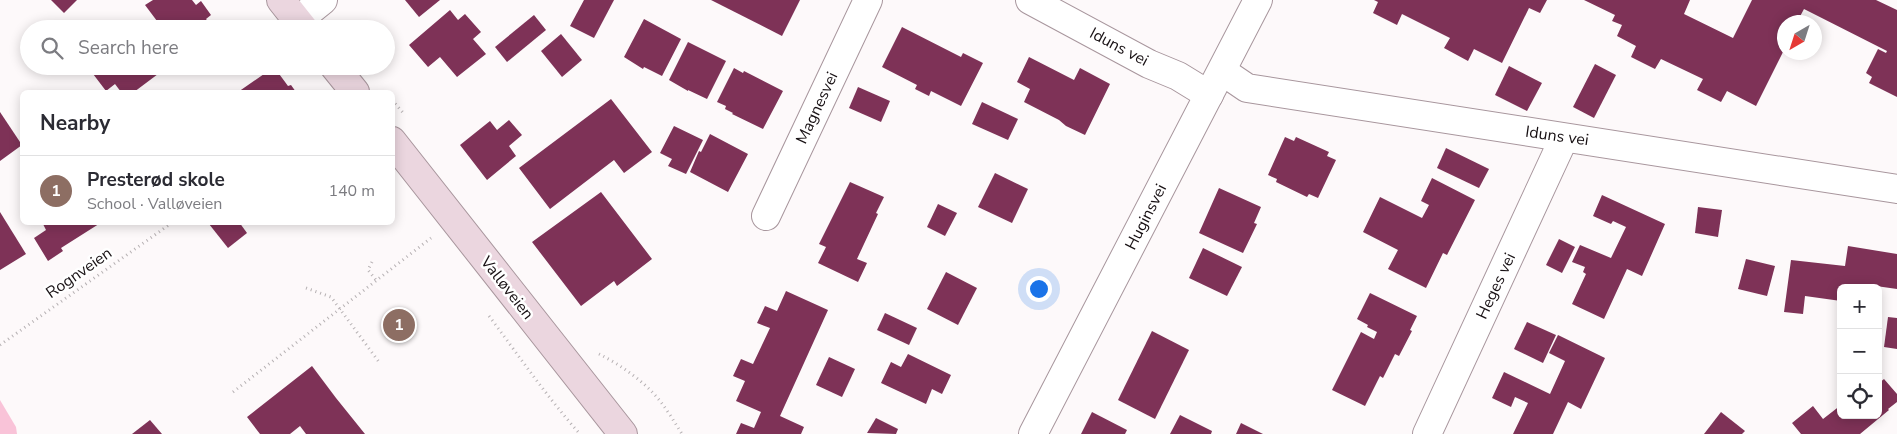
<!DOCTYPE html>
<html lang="en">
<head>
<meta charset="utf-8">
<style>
	body { margin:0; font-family:"Nunito Sans",sans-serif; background:#f2f2f3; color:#2b2b33 }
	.controls { position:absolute; right:15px; bottom:15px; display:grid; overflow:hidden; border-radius:8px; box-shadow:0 2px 12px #0003 }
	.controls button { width:45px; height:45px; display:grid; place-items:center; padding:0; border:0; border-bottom:1px solid #e1e1e2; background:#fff; color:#2b2b33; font:25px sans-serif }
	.compass { position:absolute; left:1777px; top:15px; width:45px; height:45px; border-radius:50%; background:#fff; box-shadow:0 2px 12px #0003; rotate:219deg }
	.you { position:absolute; left:1038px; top:288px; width:18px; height:18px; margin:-12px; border:4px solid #fff; border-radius:50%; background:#1a73e8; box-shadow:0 0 0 8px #1a73e833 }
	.badge { display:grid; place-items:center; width:32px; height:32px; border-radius:50%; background:#db2777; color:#fff; font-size:16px; font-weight:700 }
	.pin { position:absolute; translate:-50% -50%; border:2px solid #fff; box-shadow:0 1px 5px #0006 }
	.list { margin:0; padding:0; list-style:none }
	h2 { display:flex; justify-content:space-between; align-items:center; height:65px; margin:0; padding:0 20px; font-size:21px }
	h2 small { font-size:16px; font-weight:400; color:#7c7c81 }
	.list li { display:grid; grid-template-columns:32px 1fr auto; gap:15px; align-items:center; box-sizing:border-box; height:70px; padding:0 20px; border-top:1px solid #e1e1e2 }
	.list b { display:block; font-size:19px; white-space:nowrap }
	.list p { margin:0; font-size:16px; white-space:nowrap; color:#7c7c81 }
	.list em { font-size:16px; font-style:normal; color:#7c7c81 }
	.icon { flex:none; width:28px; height:28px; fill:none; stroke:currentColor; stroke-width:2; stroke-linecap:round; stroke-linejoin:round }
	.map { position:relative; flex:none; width:1897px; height:434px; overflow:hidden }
	.search { position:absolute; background:#fff; box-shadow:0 2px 12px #0003; left:20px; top:20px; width:375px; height:55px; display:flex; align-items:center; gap:12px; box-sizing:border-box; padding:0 18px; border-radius:28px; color:#7c7c81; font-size:19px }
	.panel { position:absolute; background:#fff; box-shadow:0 2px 12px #0003; left:20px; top:90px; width:375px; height:135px; border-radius:8px }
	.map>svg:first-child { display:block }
	.green { fill:#f9c3d8 }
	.building { fill:#7e3257 }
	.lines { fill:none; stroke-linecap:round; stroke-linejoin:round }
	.minor-casing { stroke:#a8969d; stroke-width:30 }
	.secondary-casing { stroke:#a8969d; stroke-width:30 }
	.path { stroke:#b6b1b3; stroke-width:3; stroke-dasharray:1 4; stroke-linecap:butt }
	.minor { stroke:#fff; stroke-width:28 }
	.secondary { stroke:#ebd6df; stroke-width:28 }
	.labels { text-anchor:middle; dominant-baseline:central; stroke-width:5; stroke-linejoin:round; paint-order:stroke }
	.street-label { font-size:16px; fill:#171013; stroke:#fff }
</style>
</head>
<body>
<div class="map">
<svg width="1897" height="434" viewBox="0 0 1897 434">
	<rect width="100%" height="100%" fill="#fdf9fa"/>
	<!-- green -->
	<polygon class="green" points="0,400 16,427 17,434 0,434"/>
	<!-- building -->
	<g class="building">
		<polygon points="51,0 77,0 64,13"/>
		<polygon points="153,0 192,0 196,5 201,1 211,15 206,19 213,28 163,29 145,5"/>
		<polygon points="405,0 440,0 419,17"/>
		<polygon points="584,0 614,0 594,38 570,26"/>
		<polygon points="711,0 800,0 782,36"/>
		<polygon points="1374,0 1547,0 1540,13 1529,8 1502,63 1474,49 1468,61 1444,48 1450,38 1402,14 1397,25 1373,13 1378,2"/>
		<polygon points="1584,0 1690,0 1684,14 1733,38 1752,0 1876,0 1897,10 1897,97 1869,83 1872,77 1866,73 1878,49 1886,53 1887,51 1804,9 1797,22 1784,22 1784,52 1796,52 1794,57 1783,52 1756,106 1727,91 1721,102 1697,90 1703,79 1661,59 1655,69 1631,57 1636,46 1617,36 1622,25 1612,21 1615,15"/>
		<polygon points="450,10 458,20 465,14 481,32 473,39 486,54 457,77 440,57 428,67 409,45"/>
		<polygon points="534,15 546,30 507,62 495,47"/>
		<polygon points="644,19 681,39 662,76 644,67 643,69 624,57"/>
		<polygon points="902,27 961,57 963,53 983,63 961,106 931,91 929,96 915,89 917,85 882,67"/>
		<polygon points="561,34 582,60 562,77 541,51"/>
		<polygon points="688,42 726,61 707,99 688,90 688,91 669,80"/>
		<polygon points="1029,57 1074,80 1080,68 1110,84 1085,135 1066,126 1059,120 1024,102 1030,89 1017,82"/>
		<polygon points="1595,64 1616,75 1594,118 1573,107"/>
		<polygon points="87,66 152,66 158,74 134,92 121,92 115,84 106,91"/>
		<polygon points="1509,66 1542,83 1527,111 1495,95"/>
		<polygon points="274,67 288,86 291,85 296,92 238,92"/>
		<polygon points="734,68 743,73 744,71 783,91 763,129 732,114 733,113 725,109 726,106 717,102"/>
		<polygon points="858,87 890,101 881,122 849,108"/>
		<polygon points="611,99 652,152 624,173 614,160 550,209 519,168"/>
		<polygon points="982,102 1018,119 1008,140 972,124"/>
		<polygon points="0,112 22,145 0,161"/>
		<polygon points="509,120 522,135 509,146 516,156 487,180 460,145 490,121 497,130"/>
		<polygon points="674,126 703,140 686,174 668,166 672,159 660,153"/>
		<polygon points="710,134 748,154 728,192 690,172 699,151 701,152"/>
		<polygon points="1285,137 1294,141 1296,137 1329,152 1327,156 1336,160 1318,198 1309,194 1307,197 1276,182 1277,179 1268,175"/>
		<polygon points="1446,148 1489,169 1479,188 1437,168"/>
		<polygon points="995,173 1028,189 1012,223 978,207"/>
		<polygon points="1432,178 1475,200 1447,255 1443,253 1426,288 1388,269 1398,250 1363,232 1380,197 1422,218 1429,205 1421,201"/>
		<polygon points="850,182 884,197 876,213 878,214 857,259 867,263 858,282 818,263 826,247 819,244"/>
		<polygon points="1219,188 1261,207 1254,223 1257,224 1243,253 1199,233"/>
		<polygon points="601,192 652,259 617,286 614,281 581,306 532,242"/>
		<polygon points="1602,195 1665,224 1642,276 1627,269 1604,319 1572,304 1586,274 1583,272 1585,267 1572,262 1580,245 1611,258 1626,227 1613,221 1611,224 1593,216"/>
		<polygon points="938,204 957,213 945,236 927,227"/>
		<polygon points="1698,207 1722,210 1718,237 1695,233"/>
		<polygon points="0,212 26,254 0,270"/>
		<polygon points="42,222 102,222 61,248 63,251 48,261 34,238 46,230"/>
		<polygon points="212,222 239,222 247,233 228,248 209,224"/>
		<polygon points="1559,239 1575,247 1562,273 1546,265"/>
		<polygon points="1848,246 1897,254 1897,289 1862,284 1861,288 1841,288 1841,301 1805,296 1803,314 1784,312 1791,260 1845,266"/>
		<polygon points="1203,248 1242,267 1227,296 1189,278"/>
		<polygon points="1746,259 1775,266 1767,296 1738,289"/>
		<polygon points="946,272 977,288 958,325 927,309"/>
		<polygon points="786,291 828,310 780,416 804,427 801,434 736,434 741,423 754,428 761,412 736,401 745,381 733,376 741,359 753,364 770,328 757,323 765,306 777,311"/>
		<polygon points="1370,293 1417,316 1410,330 1412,331 1399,356 1395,354 1383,378 1380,376 1365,406 1332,390 1361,332 1374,339 1377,332 1367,327 1368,325 1357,319"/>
		<polygon points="885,313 917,328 909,345 877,330"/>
		<polygon points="1888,317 1897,318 1897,349 1884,347"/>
		<polygon points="1527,322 1556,335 1543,363 1514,349"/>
		<polygon points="1152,331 1189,350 1155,419 1118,400"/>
		<polygon points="1558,335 1605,358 1581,409 1568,402 1553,434 1513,434 1528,403 1515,397 1511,407 1492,398 1504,372 1550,394 1565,361 1549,353"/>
		<polygon points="908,354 951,375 942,394 932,389 926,404 881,383 891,362 901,367"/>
		<polygon points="829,357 855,369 842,397 816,385"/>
		<polygon points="312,366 336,398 365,434 306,434 300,426 290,434 260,434 247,417"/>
		<polygon points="1884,379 1897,394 1897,402 1888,409 1889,410 1860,434 1801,434 1792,423 1813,406 1823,419 1841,405 1841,415 1878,415 1878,384"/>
		<polygon points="1092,412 1127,430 1125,434 1081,434"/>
		<polygon points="1721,412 1745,431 1742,434 1704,434"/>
		<polygon points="1180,415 1212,431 1211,434 1170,434"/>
		<polygon points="876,418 898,429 896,434 867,433"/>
		<polygon points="150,420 162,434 132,434"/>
		<polygon points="1241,423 1263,434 1236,434"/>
	</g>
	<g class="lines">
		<!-- minor casing -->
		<g class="minor-casing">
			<g id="minor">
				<polyline points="1030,0 1149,64 1178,76 1209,95"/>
				<polyline points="297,21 323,0"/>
				<polyline points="1222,71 1247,88 1897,189"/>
				<polyline points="766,216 868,0"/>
				<polyline points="1033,434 1258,0"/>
				<polyline points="1427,434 1564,138"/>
			</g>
		</g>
		<!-- secondary casing -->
		<g class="secondary-casing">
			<g id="secondary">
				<polyline points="281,0 304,29"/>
				<polyline points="334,66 355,92"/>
				<polyline points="392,141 623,434"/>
			</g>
		</g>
		<!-- path -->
		<g class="path">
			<polyline points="392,100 405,115"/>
			<polyline points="372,262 368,270 376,280"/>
			<polyline points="306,288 331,297 379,362"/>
			<path d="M489 316C519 356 547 397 580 434"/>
			<polyline points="0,345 173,222"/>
			<path d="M599 354C621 365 645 382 660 401 668 411 675 423 682 434"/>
			<polyline points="233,392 431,238"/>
		</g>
		<!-- minor -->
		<use href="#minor" class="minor"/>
		<!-- secondary -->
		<use href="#secondary" class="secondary"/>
	</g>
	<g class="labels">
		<!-- street labels -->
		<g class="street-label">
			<text transform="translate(1119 47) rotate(28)">Iduns vei</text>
			<text transform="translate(817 108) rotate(-65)">Magnesvei</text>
			<text transform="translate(1557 136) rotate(8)">Iduns vei</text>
			<text transform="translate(1146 217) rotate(-63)">Huginsvei</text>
			<text transform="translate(79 273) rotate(-35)">Rognveien</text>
			<text transform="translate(1496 286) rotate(-65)">Heges vei</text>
			<text transform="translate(507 288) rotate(52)">Valløveien</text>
		</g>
	</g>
</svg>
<div class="controls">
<button>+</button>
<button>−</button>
<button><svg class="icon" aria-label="locate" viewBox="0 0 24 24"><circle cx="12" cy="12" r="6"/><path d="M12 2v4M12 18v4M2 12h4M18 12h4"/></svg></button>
</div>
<svg class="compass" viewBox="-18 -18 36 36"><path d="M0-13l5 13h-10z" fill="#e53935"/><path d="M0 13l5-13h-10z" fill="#7c7c81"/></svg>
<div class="you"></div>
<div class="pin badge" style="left:399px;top:325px;background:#8d6e63">1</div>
<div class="search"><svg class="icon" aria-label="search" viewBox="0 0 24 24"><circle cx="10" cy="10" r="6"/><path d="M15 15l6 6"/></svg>Search here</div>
<section class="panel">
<h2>Nearby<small></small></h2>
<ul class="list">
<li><span class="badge" style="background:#8d6e63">1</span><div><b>Presterød skole</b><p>School · Valløveien</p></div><em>140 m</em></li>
</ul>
</section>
</div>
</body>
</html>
